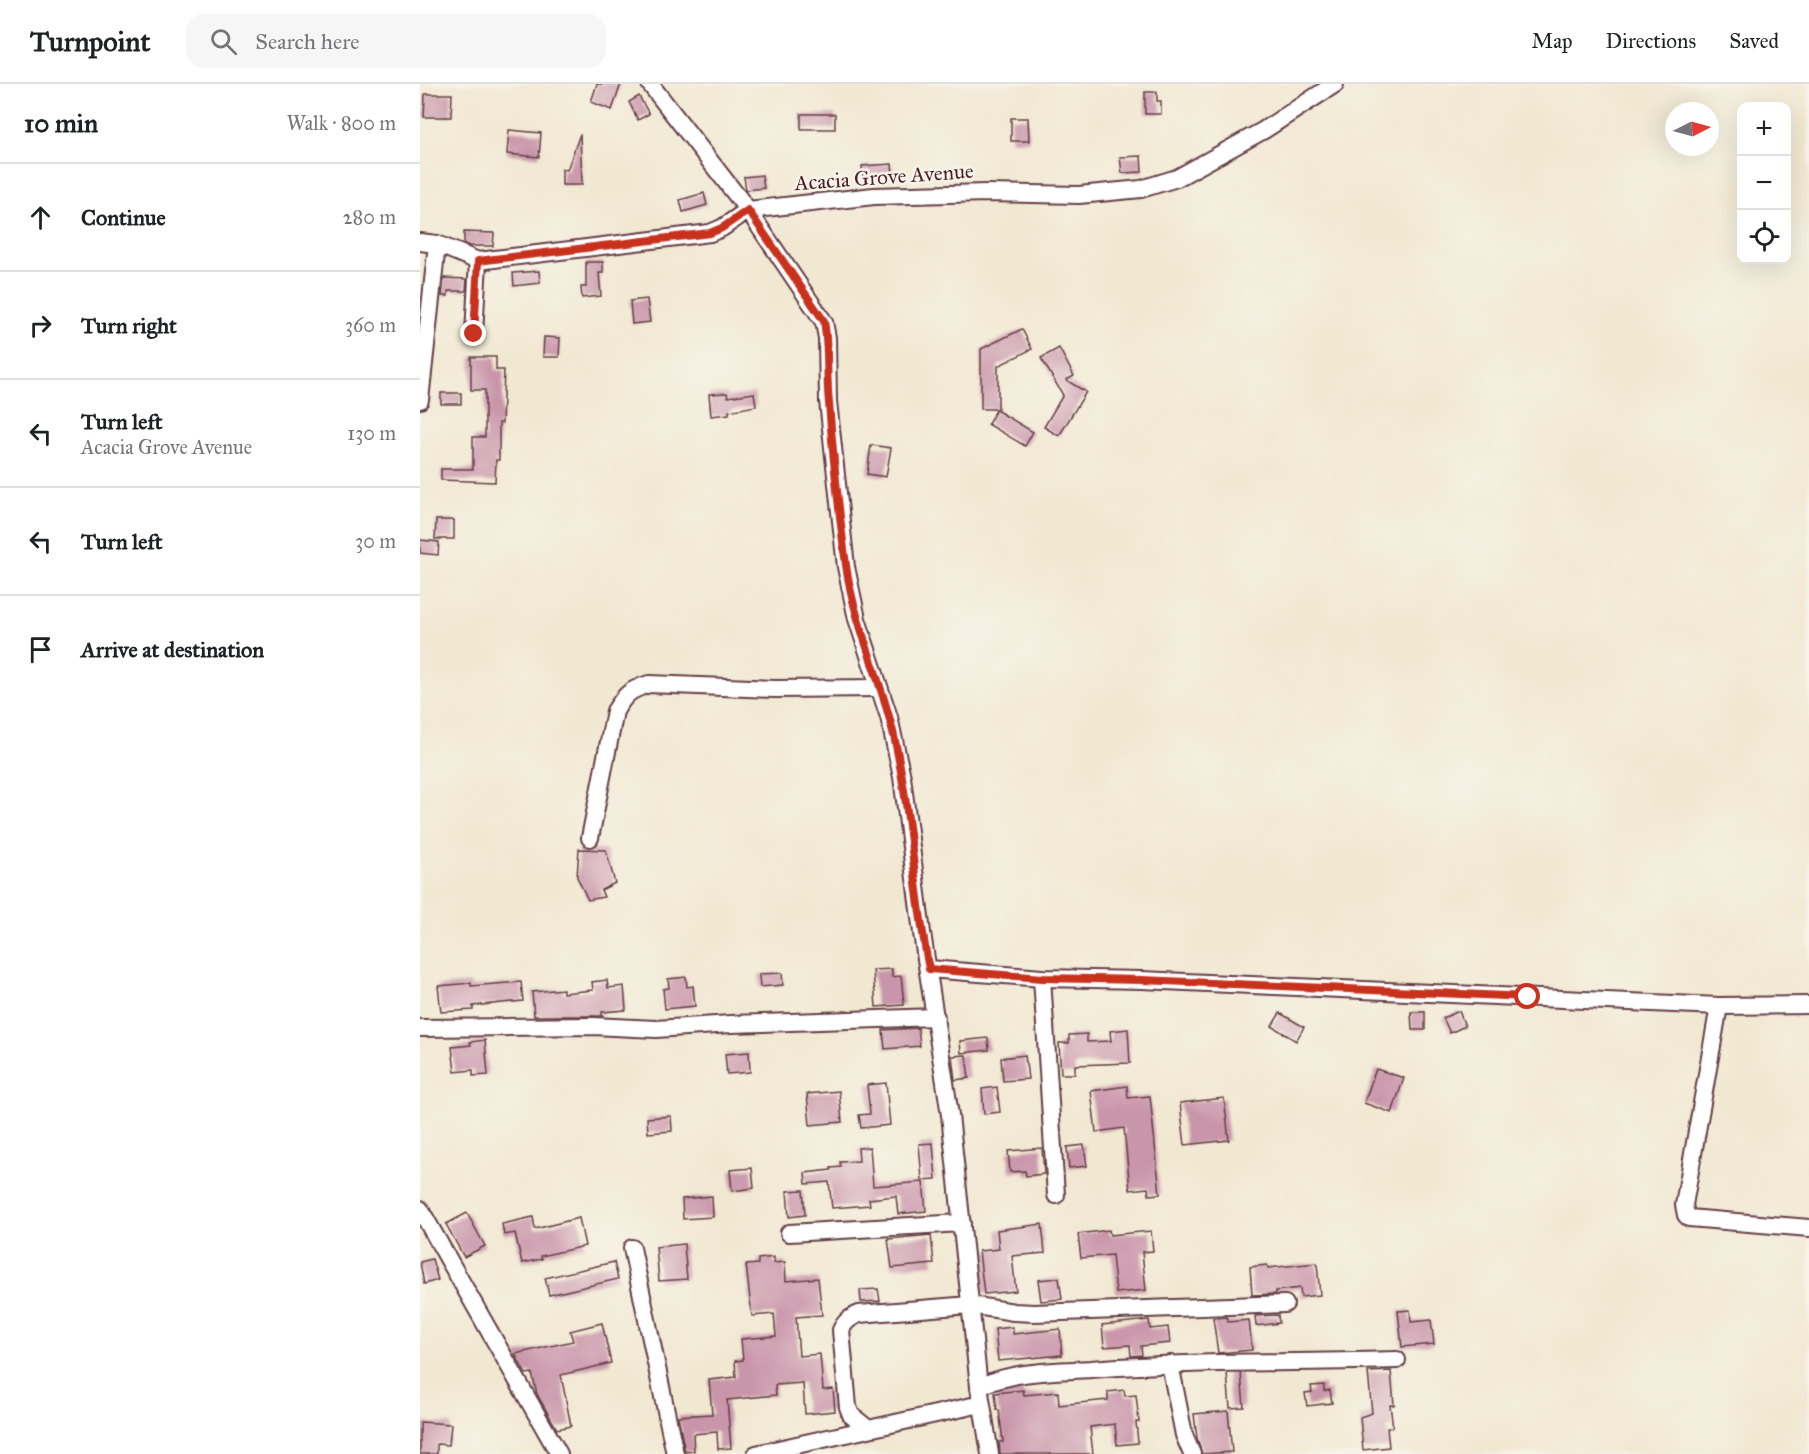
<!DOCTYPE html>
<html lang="en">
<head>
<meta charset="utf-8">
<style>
	body { margin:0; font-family:"IM FELL Great Primer",serif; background:#f6f6f6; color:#202124 }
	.controls { position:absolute; right:18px; top:18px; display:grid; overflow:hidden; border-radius:12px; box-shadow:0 6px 24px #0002 }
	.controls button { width:54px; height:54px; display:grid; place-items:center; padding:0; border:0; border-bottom:2px solid #e0e0e0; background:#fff; color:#202124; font:30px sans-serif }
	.compass { position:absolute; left:1245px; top:18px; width:54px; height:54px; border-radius:50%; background:#fff; box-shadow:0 6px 24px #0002; rotate:84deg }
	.stop { position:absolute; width:18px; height:18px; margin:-14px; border:4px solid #c8321e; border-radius:50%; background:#fff }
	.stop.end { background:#c8321e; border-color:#fff; box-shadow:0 2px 6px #0008 }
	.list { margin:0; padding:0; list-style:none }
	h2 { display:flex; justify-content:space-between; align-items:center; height:78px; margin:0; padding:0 24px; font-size:26px }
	h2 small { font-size:20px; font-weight:400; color:#757577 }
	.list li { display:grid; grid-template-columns:39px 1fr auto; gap:18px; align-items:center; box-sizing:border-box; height:108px; padding:0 24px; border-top:2px solid #e0e0e0 }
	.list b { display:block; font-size:22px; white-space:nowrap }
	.list p { margin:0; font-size:20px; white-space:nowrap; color:#757577 }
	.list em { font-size:20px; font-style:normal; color:#757577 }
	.icon { flex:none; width:33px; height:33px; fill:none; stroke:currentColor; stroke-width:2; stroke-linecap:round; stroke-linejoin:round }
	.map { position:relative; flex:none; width:1389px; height:1370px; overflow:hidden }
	header { display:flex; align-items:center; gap:36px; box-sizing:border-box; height:84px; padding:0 30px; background:#fff; border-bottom:2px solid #e0e0e0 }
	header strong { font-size:28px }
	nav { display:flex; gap:33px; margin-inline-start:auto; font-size:21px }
	.search { width:420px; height:54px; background:#f6f6f6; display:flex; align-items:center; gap:15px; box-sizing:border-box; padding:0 21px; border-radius:18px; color:#757577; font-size:22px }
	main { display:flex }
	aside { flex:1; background:#fff }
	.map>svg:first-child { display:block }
	.building { fill:#c995aa }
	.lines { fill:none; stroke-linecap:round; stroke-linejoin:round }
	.minor-casing { stroke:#633d44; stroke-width:20 }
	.minor { stroke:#fff; stroke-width:16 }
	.route { stroke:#c8321e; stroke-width:8 }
	.labels { text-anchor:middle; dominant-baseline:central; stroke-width:5; stroke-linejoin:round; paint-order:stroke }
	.street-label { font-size:21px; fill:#4a1f2b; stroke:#f7f3e8 }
</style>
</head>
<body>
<header>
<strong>Turnpoint</strong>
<div class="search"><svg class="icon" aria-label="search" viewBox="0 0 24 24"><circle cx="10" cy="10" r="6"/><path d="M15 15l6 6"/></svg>Search here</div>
<nav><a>Map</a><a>Directions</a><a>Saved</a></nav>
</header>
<main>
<aside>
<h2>10 min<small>Walk · 800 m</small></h2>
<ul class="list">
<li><svg class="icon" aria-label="ahead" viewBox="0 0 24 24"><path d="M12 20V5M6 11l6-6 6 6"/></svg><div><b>Continue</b></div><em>280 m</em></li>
<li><svg class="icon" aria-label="right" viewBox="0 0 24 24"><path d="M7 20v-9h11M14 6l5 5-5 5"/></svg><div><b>Turn right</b></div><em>360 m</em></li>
<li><svg class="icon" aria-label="left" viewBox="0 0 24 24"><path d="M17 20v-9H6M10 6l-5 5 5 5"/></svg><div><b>Turn left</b><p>Acacia Grove Avenue</p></div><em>130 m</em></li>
<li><svg class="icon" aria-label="left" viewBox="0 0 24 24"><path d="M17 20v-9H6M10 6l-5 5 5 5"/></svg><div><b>Turn left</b></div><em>30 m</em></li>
<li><svg class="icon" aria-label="arrive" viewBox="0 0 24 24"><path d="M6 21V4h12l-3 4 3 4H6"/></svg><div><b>Arrive at destination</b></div></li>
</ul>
</aside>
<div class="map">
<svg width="1389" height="1370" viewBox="0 0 1389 1370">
	<rect width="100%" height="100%" fill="#f7f3e8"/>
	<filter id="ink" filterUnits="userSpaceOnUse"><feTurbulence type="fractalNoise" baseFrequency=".0167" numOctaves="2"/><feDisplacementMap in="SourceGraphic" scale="12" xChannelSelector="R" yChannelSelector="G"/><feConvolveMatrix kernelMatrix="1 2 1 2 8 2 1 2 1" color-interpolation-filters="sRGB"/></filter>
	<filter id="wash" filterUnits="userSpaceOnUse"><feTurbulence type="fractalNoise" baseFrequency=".008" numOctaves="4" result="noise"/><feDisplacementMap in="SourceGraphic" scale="24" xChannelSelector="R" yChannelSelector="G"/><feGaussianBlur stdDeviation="1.35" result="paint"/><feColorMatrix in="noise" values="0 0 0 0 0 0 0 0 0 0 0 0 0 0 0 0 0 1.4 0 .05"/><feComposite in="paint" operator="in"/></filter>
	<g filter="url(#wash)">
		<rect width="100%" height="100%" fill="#f1e8d2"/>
		<g id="blocks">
			<!-- building -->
			<g class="building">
				<polygon points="177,0 201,0 192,26 171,18"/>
				<polygon points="725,8 737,8 737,17 741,17 741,30 725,30"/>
				<polygon points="5,10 32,10 31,33 4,33"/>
				<polygon points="219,12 229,30 218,36 209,18"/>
				<rect x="381" y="30" width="34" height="15"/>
				<polygon points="591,34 608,34 609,57 591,57"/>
				<polygon points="89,46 121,49 119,73 87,70"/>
				<polygon points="160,50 162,101 142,101 142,85 147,86"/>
				<polygon points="721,72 722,88 702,89 700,73"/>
				<polygon points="472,80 473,91 443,93 442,82"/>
				<polygon points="342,91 344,104 326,106 324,93"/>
				<polygon points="284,109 287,121 263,128 260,116"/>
				<polygon points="44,148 74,149 73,162 50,162 44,160"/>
				<polygon points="166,178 183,178 183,189 179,189 181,212 162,214 161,203 166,203"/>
				<polygon points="119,187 120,199 94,202 93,189"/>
				<polygon points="24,194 47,195 46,207 28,207 28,212 22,212"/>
				<polygon points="227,215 230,238 212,240 210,217"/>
				<polygon points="602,245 612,265 578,282 578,325 561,325 561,265"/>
				<polygon points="124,253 140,254 139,273 123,273"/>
				<polygon points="639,264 654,292 646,296 666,308 639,352 624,343 643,311 621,274"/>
				<polygon points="51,273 76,273 76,286 84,286 82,339 79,339 79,376 76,376 75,398 21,396 21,385 53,385 53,353 65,353 65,306 51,306"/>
				<rect x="21" y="309" width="20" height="11"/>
				<polygon points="307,309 308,313 334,309 336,322 309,327 309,330 291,332 289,310"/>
				<polygon points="576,326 613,348 605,362 568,340"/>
				<polygon points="451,361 471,364 466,393 447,390"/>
				<polygon points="16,436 34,436 34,455 15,455"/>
				<polygon points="0,456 19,458 18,471 0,469"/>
				<polygon points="159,765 186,766 195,799 181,806 184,813 168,816 157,793"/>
				<polygon points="472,885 472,893 481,892 484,921 456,923 453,886"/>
				<polygon points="362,889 363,901 340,903 339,890"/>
				<polygon points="266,893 267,903 273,902 275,922 245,925 243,905 249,904 248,895"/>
				<polygon points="187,896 188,904 204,902 206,926 182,928 182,932 114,932 112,908 143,905 143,909 173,906 172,898"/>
				<polygon points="101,898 103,917 53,922 53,926 21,928 18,902 51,899 51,902"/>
				<polygon points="1039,927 1045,942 1030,949 1023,934"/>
				<polygon points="991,928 1005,928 1005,946 992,946"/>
				<polygon points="860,929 884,943 876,957 852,942"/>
				<polygon points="498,944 500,962 465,965 463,946"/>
				<polygon points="708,945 710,979 655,981 655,990 641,990 639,959 649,959 649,951 667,950 667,958 691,957 690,947"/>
				<polygon points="568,954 569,966 541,969 540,957"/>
				<polygon points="65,956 68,991 53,992 53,986 35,988 32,963 51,961 50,958"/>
				<polygon points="329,968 330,988 307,990 305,970"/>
				<polygon points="546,971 549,994 535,996 532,972"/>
				<polygon points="605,971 608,995 583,997 581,974"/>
				<polygon points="956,985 984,994 972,1029 944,1019"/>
				<polygon points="466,999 470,1041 441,1044 439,1031 450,1030 447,1001"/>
				<polygon points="707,1002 708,1014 730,1012 740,1110 729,1111 728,1104 710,1106 704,1044 676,1048 671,1007"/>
				<polygon points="577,1003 580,1028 564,1030 562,1005"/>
				<polygon points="419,1007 422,1038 390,1041 387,1010"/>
				<polygon points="804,1014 809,1056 765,1061 760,1019"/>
				<polygon points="251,1032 252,1047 228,1049 227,1034"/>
				<polygon points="513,1059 516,1095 502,1096 499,1060"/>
				<polygon points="664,1061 667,1082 649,1084 647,1063"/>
				<polygon points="450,1063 453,1102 503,1098 506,1127 478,1130 476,1112 449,1115 450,1121 412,1124 409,1098 386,1100 385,1089 411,1086 411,1084 421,1083 420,1078 439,1077 438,1064"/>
				<polygon points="622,1064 624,1090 606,1092 605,1087 590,1088 588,1067"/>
				<polygon points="332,1084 334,1104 312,1107 310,1086"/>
				<polygon points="383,1106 385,1131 369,1133 367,1107"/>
				<polygon points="292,1112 293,1133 263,1135 262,1115"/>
				<polygon points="47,1129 65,1162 44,1173 26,1140"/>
				<polygon points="113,1133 115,1145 159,1134 165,1162 121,1172 122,1175 102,1179 95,1149 84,1151 82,1140"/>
				<polygon points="622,1140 625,1169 592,1172 596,1207 564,1210 559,1167 579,1165 577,1146"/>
				<polygon points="689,1146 690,1151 731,1147 733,1167 722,1168 726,1206 696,1209 692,1171 661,1174 658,1150"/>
				<polygon points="511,1151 514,1180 472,1184 468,1155"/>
				<polygon points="264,1160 267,1195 239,1197 236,1163"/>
				<polygon points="354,1173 354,1179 365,1178 366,1197 398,1194 402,1231 376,1233 379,1272 400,1270 403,1306 413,1305 415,1327 385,1330 383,1299 355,1301 356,1311 307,1316 311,1364 298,1365 297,1348 273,1350 274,1367 265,1368 258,1332 292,1330 289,1296 316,1293 315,1277 323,1276 321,1255 356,1252 354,1230 332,1232 326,1181 338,1180 338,1175"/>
				<polygon points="12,1175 18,1196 4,1200 0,1178"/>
				<polygon points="194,1178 198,1195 129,1211 125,1194"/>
				<polygon points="897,1179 900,1211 881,1213 880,1204 856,1207 856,1210 832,1211 830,1183 847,1181 848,1184"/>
				<polygon points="639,1194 642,1215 621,1217 618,1196"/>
				<polygon points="458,1205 460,1217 441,1218 440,1206"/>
				<polygon points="990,1226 991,1238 1011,1236 1014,1260 982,1263 978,1227"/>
				<polygon points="858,1231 859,1239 836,1242 835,1232"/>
				<polygon points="807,1233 808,1238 829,1236 832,1266 798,1269 793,1234"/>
				<polygon points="729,1236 730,1245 748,1243 750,1259 721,1262 722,1271 711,1272 710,1261 684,1263 682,1241"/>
				<polygon points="182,1239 191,1279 141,1291 151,1342 137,1345 117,1310 112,1289 106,1290 95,1270 153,1257 150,1247"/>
				<polygon points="593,1243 593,1250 640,1245 642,1271 578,1277 575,1245"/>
				<polygon points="971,1287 974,1321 970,1321 973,1343 967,1344 969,1363 943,1366 940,1333 952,1329 948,1288"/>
				<polygon points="807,1289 821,1289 824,1323 810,1324"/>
				<polygon points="904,1301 904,1307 910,1306 912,1319 887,1322 885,1309 892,1308 891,1302"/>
				<polygon points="603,1306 604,1311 638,1308 639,1321 688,1316 688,1308 704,1306 705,1312 716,1311 719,1338 716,1338 718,1359 697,1361 695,1340 670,1343 673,1370 580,1370 579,1358 583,1358 579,1326 577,1326 575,1309"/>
				<polygon points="808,1327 812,1368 782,1370 777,1354 774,1330"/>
				<polygon points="0,1338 31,1340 29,1361 17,1360 17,1370 0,1370"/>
			</g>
		</g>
	</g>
	<g filter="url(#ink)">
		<use href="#blocks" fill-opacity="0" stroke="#633d44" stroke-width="1.5"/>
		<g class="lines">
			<!-- minor casing -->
			<g class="minor-casing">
				<g id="minor">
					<polyline points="230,0 328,126 404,238 407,254 408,317 426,483 437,535 469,633 482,693 502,849 530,1031 559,1303 570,1370"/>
					<polyline points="0,158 17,160 58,177 290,149 302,144 328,126 454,112 567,109 659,111 721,105 757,94 844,46 915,0"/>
					<polyline points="54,250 58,177"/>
					<polyline points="0,316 17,160"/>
					<path d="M170 754 195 627C206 609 210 606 229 600L354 605 459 604"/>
					<polyline points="509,885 622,894 722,896 1299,922 1389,921"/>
					<polyline points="622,894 636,1111"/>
					<polyline points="1299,922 1264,1121 1266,1131 1269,1134 1389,1144"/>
					<polyline points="0,944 173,942 236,945 311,940 516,933"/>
					<polyline points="0,1125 139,1370"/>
					<polyline points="369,1149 542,1139"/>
					<polyline points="212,1164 255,1370"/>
					<polyline points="750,1280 764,1351 772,1370"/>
					<path d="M559 1303C592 1287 635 1287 671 1285 773 1277 875 1279 977 1276"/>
					<path d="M447 1344 431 1331 428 1323 421 1246C425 1237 430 1234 439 1230L550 1221 594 1228 614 1229 865 1220"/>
					<polyline points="336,1370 561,1320"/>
				</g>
			</g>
			<!-- minor -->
			<use href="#minor" class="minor"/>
		</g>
	</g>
	<g class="lines" filter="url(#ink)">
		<!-- route -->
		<path class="route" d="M54 250 58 177 290 149 302 144 328 126 404 237C409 264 406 292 409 319 413 373 419 428 426 481 434 540 461 594 474 652 491 728 494 808 509 885L622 894 722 896 1108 913"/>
	</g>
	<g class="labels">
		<!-- street labels -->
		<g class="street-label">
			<text transform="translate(464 93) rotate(-4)">Acacia Grove Avenue</text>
		</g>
	</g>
</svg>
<div class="controls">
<button>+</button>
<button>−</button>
<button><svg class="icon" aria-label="locate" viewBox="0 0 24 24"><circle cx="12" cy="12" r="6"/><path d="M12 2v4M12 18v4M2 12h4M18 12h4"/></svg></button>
</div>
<svg class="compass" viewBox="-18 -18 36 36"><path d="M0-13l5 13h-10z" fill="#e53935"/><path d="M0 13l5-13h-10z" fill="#757577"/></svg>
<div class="stop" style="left:1108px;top:913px"></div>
<div class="stop end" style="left:54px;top:250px"></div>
</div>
</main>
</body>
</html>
